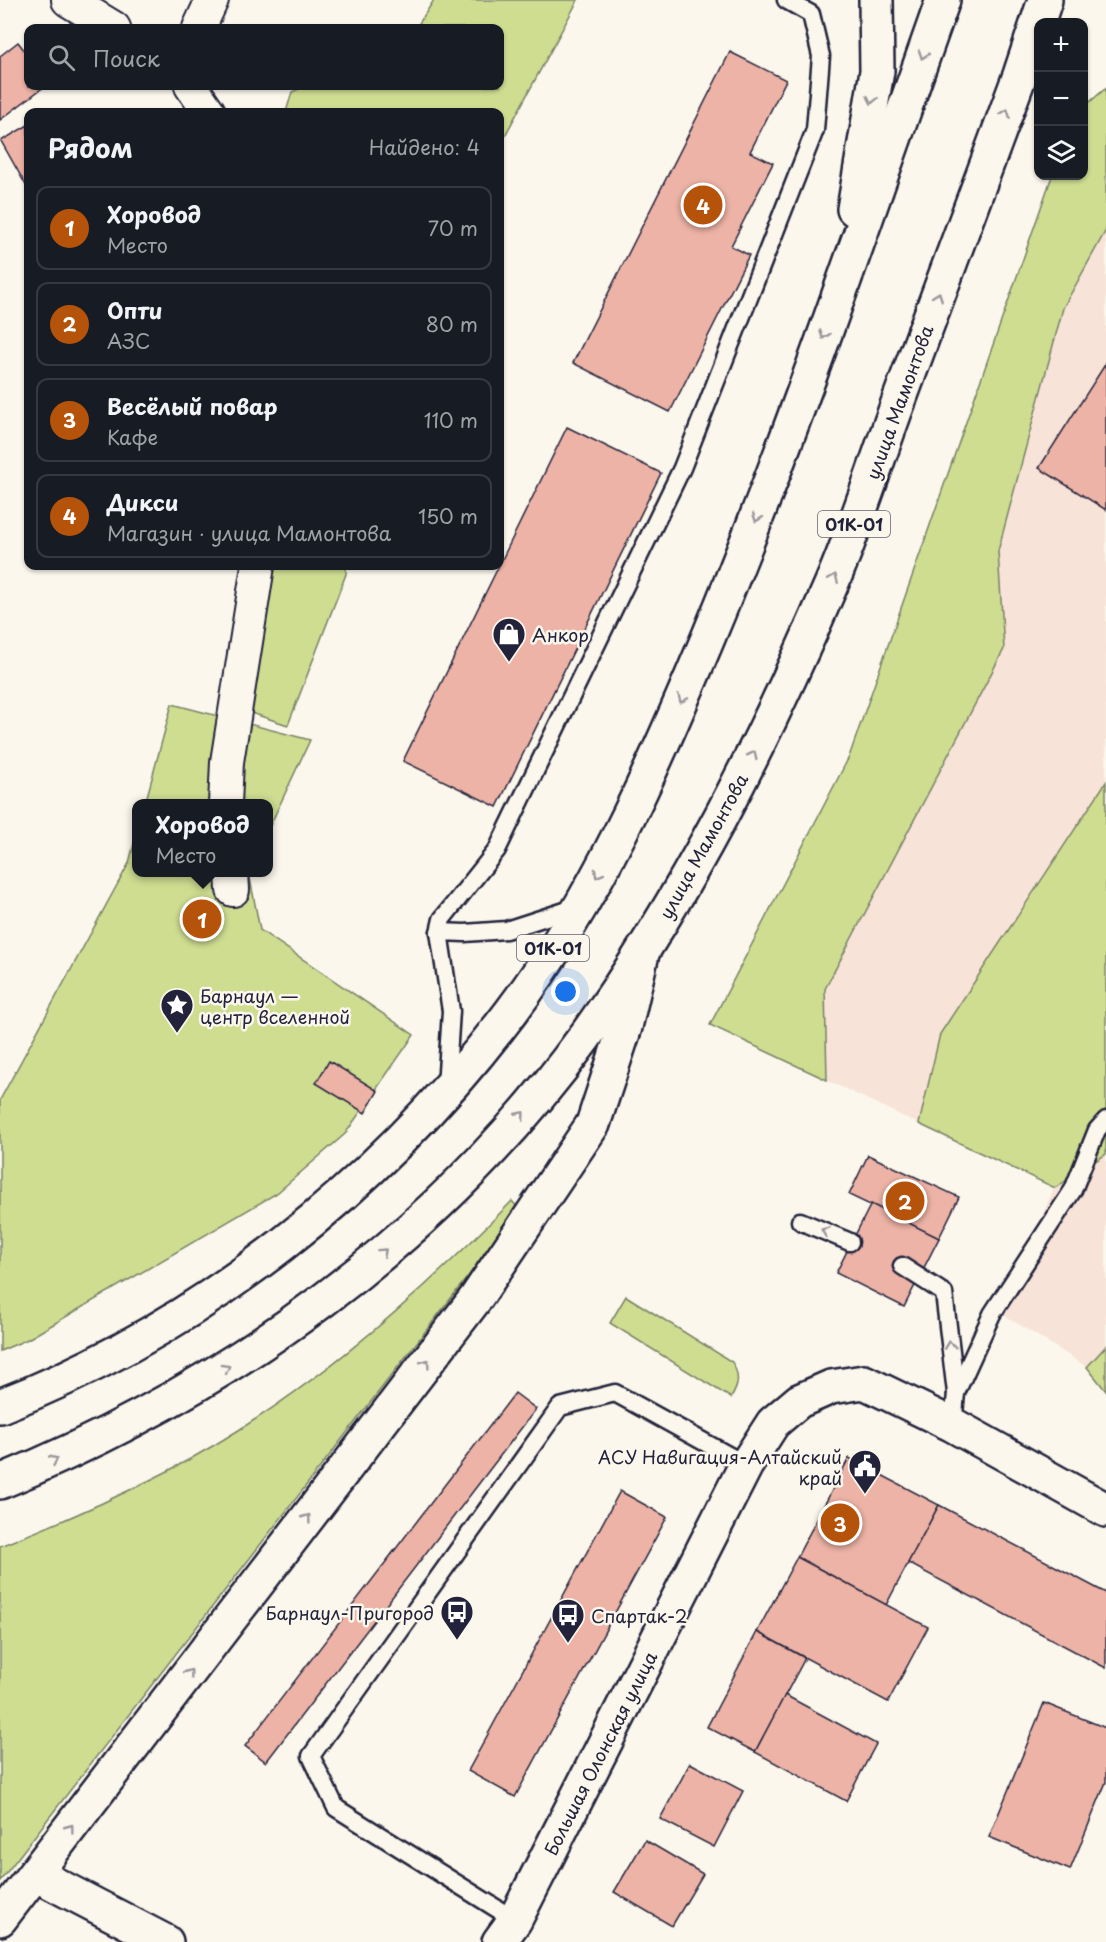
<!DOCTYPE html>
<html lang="ru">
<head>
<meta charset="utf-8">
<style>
	body { margin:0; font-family:"Playpen Sans",sans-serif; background:#20242c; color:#f1f3f6 }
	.controls { position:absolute; right:18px; top:18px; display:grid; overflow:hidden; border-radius:12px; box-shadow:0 2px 4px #0004 }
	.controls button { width:54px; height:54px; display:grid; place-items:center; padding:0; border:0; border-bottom:2px solid #363941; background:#171b24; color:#f1f3f6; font:30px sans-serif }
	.you { position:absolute; left:566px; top:992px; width:21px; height:21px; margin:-15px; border:4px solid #fff; border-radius:50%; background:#1a73e8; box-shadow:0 0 0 9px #1a73e833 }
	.badge { display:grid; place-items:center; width:39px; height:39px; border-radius:50%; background:#b45309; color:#fff; font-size:20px; font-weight:700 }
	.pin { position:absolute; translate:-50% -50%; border:3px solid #fff; box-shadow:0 2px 6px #0006 }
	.popup { position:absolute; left:132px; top:799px; width:141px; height:78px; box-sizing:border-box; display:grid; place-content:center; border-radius:12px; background:#171b24; filter:drop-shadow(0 2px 4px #0005); font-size:20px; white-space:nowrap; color:#9ea1a6 }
	.popup b { font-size:22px; color:#f1f3f6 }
	.popup::after { content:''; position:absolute; left:50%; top:100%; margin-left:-12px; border:12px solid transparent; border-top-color:#171b24 }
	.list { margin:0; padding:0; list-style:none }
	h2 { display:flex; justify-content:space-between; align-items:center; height:78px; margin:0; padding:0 24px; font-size:26px }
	h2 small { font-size:20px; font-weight:400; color:#9ea1a6 }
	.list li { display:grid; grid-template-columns:39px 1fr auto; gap:18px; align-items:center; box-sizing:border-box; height:84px; margin:0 12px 12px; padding:0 12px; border:2px solid #363941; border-radius:12px }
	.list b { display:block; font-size:22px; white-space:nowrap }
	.list p { margin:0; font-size:20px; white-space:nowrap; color:#9ea1a6 }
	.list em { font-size:20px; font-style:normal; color:#9ea1a6 }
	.icon { flex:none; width:33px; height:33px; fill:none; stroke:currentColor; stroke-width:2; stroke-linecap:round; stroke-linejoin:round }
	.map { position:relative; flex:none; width:1106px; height:1942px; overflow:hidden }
	.search { position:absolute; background:#171b24; box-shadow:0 2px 4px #0004; left:24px; top:24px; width:480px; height:66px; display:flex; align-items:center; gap:15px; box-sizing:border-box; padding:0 21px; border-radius:12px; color:#9ea1a6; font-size:22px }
	.panel { position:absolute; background:#171b24; box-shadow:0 2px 4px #0004; left:24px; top:108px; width:480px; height:462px; border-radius:12px }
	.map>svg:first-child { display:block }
	.built { fill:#f7e3d7 }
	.green { fill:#cfdd91; stroke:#788066; stroke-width:1.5 }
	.building { fill:#edb3a6; stroke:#22223b; stroke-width:1.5 }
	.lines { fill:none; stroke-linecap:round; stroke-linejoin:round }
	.lane-casing { stroke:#22223b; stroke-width:21 }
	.street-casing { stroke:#22223b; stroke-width:36 }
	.secondary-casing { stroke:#22223b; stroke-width:38 }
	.primary-casing { stroke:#22223b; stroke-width:38 }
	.highway-casing { stroke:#22223b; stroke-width:38 }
	.lane { stroke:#fbf7ec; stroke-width:16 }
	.street { stroke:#fbf7ec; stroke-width:32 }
	.secondary { stroke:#fbf7ec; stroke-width:33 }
	.primary { stroke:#fbf7ec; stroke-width:33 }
	.highway { stroke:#fbf7ec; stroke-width:33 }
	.oneway { stroke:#99979c }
	.labels { text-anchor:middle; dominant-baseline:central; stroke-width:5; stroke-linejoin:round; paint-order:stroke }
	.shield { fill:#fbf7ec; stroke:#636270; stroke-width:1.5 }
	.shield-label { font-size:16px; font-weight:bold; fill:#22223b }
	.street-label { font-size:18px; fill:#22223b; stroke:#fbf7ec }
	.poi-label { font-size:18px; fill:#22223b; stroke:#fbf7ec; text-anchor:start }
</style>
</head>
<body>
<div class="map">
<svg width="1106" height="1942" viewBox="0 0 1106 1942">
	<rect width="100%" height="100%" fill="#fbf7ec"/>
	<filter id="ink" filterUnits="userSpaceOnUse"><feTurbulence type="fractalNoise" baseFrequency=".0167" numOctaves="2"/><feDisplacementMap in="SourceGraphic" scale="12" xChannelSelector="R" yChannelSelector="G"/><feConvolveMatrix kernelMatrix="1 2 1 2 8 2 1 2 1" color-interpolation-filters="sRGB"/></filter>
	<g filter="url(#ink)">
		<!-- built -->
		<polygon class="built" points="1106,88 1106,1391 1087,1367 1001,1313 1054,1188 710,1025 849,757 1052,176 1084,176 1084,107"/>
		<!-- green -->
		<g class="green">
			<polygon points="434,0 578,0 500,145 500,112 286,112 292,92 305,86 500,86 500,28 416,28"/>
			<polygon points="1106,88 1106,230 1063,308 998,551 1004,649 825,989 827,1080 710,1025 849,757 1052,176 1084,176 1084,107"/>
			<polygon points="267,566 346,566 346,574 288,725 242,710"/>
			<polygon points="172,704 310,740 268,830 268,804 145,804"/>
			<polygon points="1106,782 1106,1154 1055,1188 919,1124 940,1034"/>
			<polygon points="136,836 136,872 249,873 260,930 414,1035 345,1134 277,1193 28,1339 0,1351 0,1100 129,863"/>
			<path d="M512 1201 518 1208 469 1275 0 1881V1546C57 1524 112 1500 166 1472 297 1404 409 1306 512 1201Z"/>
			<path d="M626 1296 732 1362C740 1376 739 1385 731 1398L610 1323Z"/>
			<polygon points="1106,1346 1106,1391 1087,1367"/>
		</g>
		<!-- building -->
		<g class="building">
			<polygon points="18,42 28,55 28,86 45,86 0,120 0,56"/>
			<polygon points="730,52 786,80 750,152 773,163 731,246 749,255 670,412 573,363"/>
			<polygon points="28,125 28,189 1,141"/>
			<polygon points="1106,363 1106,510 1039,468"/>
			<polygon points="567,427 661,473 497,807 403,761"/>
			<polygon points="329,1061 378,1091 365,1113 316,1083"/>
			<polygon points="868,1155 959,1197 939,1238 849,1195"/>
			<polygon points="871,1204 939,1238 904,1307 836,1273"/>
			<polygon points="515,1393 536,1409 266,1762 245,1746"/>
			<polygon points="849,1458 939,1505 886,1605 797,1557"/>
			<polygon points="620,1491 667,1517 515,1797 468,1771"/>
			<polygon points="939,1505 1106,1593 1106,1668 908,1563"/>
			<polygon points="797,1557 928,1627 888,1702 757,1632"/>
			<polygon points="757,1632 805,1658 755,1752 707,1727"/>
			<polygon points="785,1695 876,1744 846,1801 755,1752"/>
			<polygon points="1044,1703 1106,1728 1106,1782 1070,1870 989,1837"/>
			<polygon points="690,1763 743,1791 714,1847 660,1819"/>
			<polygon points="645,1840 703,1874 672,1926 614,1892"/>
		</g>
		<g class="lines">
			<!-- lane casing -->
			<g class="lane-casing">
				<g id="lane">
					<polyline points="439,932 442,919 497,850 682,468 815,130 821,56 811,14 786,0"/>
					<polyline points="446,1087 451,1011 439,932 465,933 506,930 577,907"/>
					<polyline points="800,1221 850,1242"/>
					<polyline points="902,1266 944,1293 956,1393 953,1425"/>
					<polyline points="956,1393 992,1314 1073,1190 1097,1130 1106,1120"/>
					<polyline points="515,1920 336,1808 311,1756 560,1407 615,1393 746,1465"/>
				</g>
			</g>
			<!-- street casing -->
			<g class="street-casing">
				<g id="street">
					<polyline points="68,0 114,28"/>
					<polyline points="199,28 212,0"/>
					<polyline points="191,86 209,112"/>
					<polyline points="225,804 227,762 258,566"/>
					<polyline points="232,872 233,890"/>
				</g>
			</g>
			<!-- secondary casing -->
			<g class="secondary-casing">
				<g id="secondary">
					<polyline points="35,1874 166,1942"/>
					<polyline points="499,1942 515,1920 746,1465 773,1423 799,1401 831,1387 864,1382 953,1425 1106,1510"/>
				</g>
			</g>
			<!-- primary casing -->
			<g class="primary-casing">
				<polyline id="primary" points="0,1919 476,1298 593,1124 625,1027 642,954"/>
			</g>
			<!-- highway casing -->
			<g class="highway-casing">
				<g id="highway">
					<polyline points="854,209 877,71 876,0"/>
					<path d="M0 1406C203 1327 380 1185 511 1012 596 899 654 767 708 638 795 429 867 214 943 0"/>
					<path d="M0 1482C229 1388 438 1239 584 1038 685 898 763 743 831 585 856 527 875 466 897 406 938 296 979 185 1020 75L1045 0"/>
				</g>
			</g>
			<!-- lane -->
			<use href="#lane" class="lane"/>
			<!-- street -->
			<use href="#street" class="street"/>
			<!-- secondary -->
			<use href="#secondary" class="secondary"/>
			<!-- primary -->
			<use href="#primary" class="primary"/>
			<!-- highway -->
			<use href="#highway" class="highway"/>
		</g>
		<!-- one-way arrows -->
		<defs><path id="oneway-chevron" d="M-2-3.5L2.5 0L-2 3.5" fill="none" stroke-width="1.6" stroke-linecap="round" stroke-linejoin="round" transform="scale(1.5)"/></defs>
		<g class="oneway">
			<use href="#oneway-chevron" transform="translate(923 55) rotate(109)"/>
			<use href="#oneway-chevron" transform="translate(872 100) rotate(101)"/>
			<use href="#oneway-chevron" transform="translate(1006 113) rotate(-70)"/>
			<use href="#oneway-chevron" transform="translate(938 296) rotate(-70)"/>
			<use href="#oneway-chevron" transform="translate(824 335) rotate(110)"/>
			<use href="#oneway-chevron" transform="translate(757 518) rotate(110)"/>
			<use href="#oneway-chevron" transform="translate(834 578) rotate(-68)"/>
			<use href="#oneway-chevron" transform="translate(682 699) rotate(113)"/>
			<use href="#oneway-chevron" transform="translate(753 755) rotate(-63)"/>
			<use href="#oneway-chevron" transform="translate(598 874) rotate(119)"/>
			<use href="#oneway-chevron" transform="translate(521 1115) rotate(-50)"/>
			<use href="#oneway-chevron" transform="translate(825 1231) rotate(-157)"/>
			<use href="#oneway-chevron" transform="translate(383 1252) rotate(-42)"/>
			<use href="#oneway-chevron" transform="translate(950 1345) rotate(-97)"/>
			<use href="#oneway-chevron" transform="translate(426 1363) rotate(-53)"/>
			<use href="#oneway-chevron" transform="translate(226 1368) rotate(-30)"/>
			<use href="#oneway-chevron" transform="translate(54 1460) rotate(-25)"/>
			<use href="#oneway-chevron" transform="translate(307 1518) rotate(-53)"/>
			<use href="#oneway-chevron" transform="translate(189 1673) rotate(-53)"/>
			<use href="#oneway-chevron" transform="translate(70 1828) rotate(-53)"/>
		</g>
	</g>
	<!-- icons -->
	<defs>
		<g id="shop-pin" transform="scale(1.725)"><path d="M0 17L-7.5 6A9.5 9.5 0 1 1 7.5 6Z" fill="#22223b" stroke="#fbf7ec"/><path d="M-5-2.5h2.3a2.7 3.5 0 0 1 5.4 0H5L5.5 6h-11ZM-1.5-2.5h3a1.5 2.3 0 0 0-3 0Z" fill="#fff"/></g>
		<g id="sight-pin" transform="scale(1.725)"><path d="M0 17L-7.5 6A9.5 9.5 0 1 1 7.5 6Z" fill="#22223b" stroke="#fbf7ec"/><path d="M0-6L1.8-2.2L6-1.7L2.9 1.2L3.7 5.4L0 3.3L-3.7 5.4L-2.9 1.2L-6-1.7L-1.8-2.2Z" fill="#fff"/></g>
		<g id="civic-pin" transform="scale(1.725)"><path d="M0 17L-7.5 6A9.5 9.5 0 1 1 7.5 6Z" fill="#22223b" stroke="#fbf7ec"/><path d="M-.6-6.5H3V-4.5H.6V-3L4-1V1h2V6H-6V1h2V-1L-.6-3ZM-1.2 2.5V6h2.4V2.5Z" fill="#fff"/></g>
		<g id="bus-pin" transform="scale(1.725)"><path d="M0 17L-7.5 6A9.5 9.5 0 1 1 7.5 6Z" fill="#22223b" stroke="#fbf7ec"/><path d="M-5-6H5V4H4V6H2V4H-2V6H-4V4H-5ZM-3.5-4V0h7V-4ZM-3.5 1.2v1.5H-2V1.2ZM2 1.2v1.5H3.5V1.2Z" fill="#fff"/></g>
	</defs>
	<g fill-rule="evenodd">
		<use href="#shop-pin" x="509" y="634"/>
		<use href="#sight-pin" x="177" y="1005"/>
		<use href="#civic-pin" x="865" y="1466"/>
		<use href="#bus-pin" x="457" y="1612"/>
		<use href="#bus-pin" x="568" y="1615"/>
	</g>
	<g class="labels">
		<!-- shield labels -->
		<g class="shield">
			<rect x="818" y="511" width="72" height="26" rx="4.5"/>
			<rect x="517" y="935" width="72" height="26" rx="4.5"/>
		</g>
		<g class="shield-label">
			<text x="854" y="524">01К-01</text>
			<text x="553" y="948">01К-01</text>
		</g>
		<!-- street labels -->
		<g class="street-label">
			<text transform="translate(899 402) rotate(-70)">улица Мамонтова</text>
			<text transform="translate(703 846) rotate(-61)">улица Мамонтова</text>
			<text transform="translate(600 1753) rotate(-63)">Большая Олонская улица</text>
		</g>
		<!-- poi labels -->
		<g class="poi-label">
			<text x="532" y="634">Анкор</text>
			<text x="200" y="995">Барнаул —<tspan x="200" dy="21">центр вселенной</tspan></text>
			<text x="842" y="1456" text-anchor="end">АСУ Навигация-Алтайский<tspan x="842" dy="21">край</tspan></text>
			<text x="434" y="1612" text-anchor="end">Барнаул-Пригород</text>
			<text x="591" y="1615">Спартак-2</text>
		</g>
	</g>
</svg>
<div class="controls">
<button>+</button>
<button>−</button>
<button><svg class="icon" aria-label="layers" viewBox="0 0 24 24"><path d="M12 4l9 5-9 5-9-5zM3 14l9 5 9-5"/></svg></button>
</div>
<div class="you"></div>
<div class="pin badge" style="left:202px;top:919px">1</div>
<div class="popup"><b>Хоровод</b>Место</div>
<div class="pin badge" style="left:905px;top:1201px">2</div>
<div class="pin badge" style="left:840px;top:1523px">3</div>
<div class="pin badge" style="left:703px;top:205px">4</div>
<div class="search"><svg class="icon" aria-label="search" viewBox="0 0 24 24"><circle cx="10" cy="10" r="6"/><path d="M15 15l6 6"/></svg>Поиск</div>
<section class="panel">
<h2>Рядом<small>Найдено: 4</small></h2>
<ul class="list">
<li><span class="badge">1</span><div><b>Хоровод</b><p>Место</p></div><em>70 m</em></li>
<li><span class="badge">2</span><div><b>Опти</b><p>АЗС</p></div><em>80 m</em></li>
<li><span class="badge">3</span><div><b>Весёлый повар</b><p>Кафе</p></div><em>110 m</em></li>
<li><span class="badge">4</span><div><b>Дикси</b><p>Магазин · улица Мамонтова</p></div><em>150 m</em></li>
</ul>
</section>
</div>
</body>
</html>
